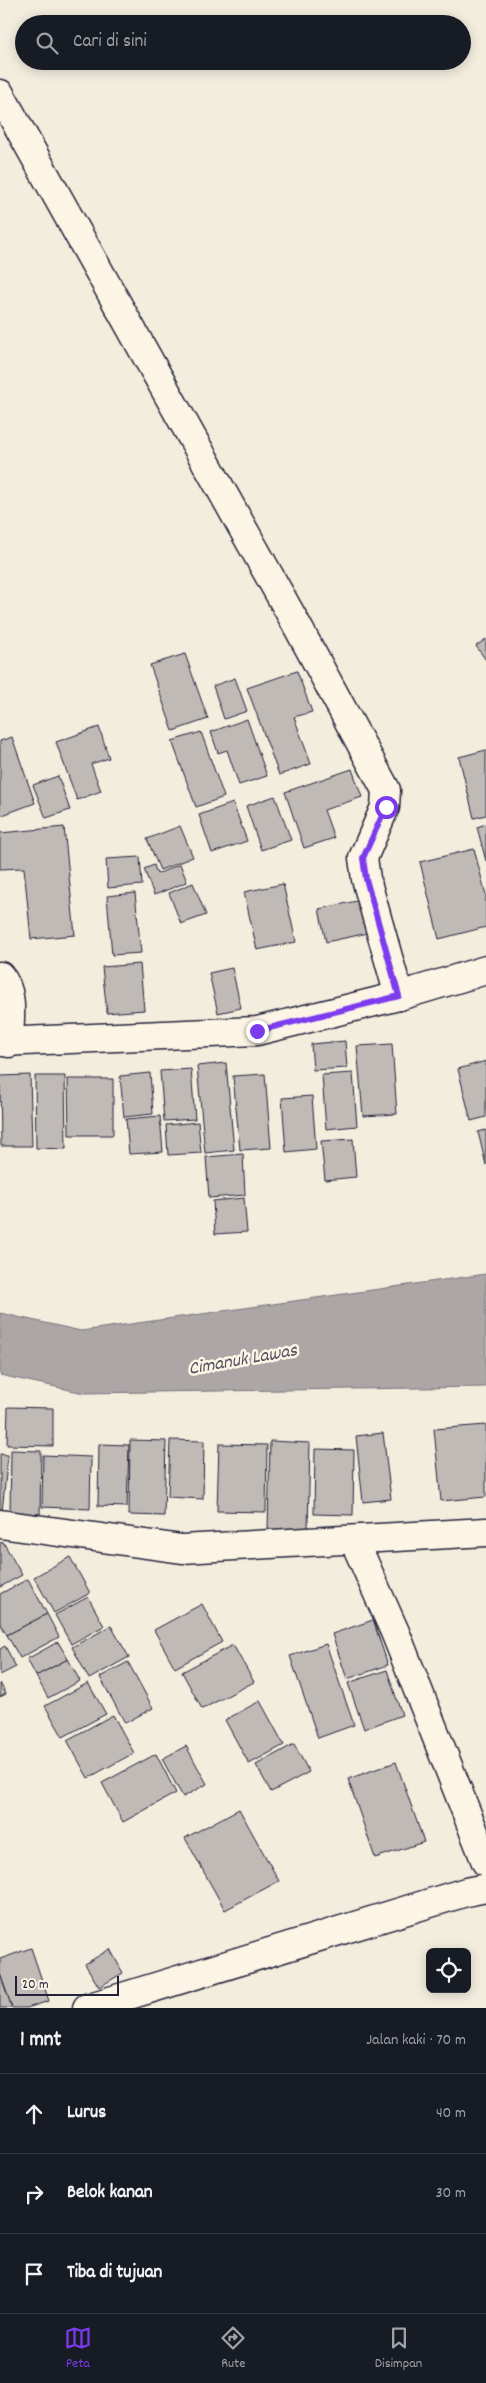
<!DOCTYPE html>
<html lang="id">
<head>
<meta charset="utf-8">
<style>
	body { margin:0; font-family:Dekko,sans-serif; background:#20242c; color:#f1f3f6 }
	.controls { position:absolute; right:15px; bottom:15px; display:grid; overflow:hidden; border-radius:8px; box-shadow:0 2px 12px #0003 }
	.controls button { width:45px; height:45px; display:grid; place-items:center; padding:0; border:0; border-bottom:1px solid #363941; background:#171b24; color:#f1f3f6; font:25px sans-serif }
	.scale { position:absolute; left:15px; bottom:12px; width:104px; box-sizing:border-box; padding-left:5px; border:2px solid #22223b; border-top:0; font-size:14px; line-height:18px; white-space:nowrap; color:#22223b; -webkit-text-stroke:4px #fcf5e5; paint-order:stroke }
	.stop { position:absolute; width:15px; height:15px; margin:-11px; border:4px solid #7c3aed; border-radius:50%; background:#fff }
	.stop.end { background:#7c3aed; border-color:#fff; box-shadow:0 1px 5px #0008 }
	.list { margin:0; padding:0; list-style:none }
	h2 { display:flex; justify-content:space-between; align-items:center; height:65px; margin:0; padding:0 20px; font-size:21px }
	h2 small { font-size:16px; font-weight:400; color:#9ea1a6 }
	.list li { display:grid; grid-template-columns:32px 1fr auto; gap:15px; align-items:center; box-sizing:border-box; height:80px; padding:0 20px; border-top:1px solid #363941 }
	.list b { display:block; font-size:19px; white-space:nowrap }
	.list em { font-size:16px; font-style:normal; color:#9ea1a6 }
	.icon { flex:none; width:28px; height:28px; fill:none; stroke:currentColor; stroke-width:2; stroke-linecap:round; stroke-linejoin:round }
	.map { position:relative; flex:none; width:486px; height:2008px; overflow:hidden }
	.search { position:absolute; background:#171b24; box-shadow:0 2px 12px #0003; left:15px; right:15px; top:15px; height:55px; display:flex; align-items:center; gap:12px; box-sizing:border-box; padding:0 18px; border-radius:28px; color:#9ea1a6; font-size:19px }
	.sheet { height:305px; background:#171b24 }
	nav { display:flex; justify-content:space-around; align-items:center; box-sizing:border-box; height:70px; border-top:1px solid #363941; background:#171b24; font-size:14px; color:#9ea1a6 }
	nav a { display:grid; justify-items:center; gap:2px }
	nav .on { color:#7c3aed }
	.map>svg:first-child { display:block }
	.water { fill:#aca7a6; stroke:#75727b }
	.building { fill:#bfbab6; stroke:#22223b }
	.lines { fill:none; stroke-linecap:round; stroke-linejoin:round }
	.minor-casing { stroke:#22223b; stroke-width:31 }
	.minor { stroke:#fcf5e5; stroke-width:28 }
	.route { stroke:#7c3aed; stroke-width:6 }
	.labels { text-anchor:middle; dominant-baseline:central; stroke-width:5; stroke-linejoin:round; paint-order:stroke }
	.water-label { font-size:19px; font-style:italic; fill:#525160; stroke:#fcf5e5 }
</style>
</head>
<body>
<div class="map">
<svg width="486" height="2008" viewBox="0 0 486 2008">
	<rect width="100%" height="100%" fill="#f3edde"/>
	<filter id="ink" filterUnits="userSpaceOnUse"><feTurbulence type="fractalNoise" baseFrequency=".02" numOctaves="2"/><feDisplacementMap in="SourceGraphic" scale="10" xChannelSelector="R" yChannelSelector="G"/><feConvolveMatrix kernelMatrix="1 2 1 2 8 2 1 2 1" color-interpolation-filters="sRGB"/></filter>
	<g filter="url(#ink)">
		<!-- water -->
		<polygon class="water" points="486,1274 486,1387 84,1393 0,1375 0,1313 81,1331"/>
		<!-- building -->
		<g class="building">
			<polygon points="486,639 486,660 476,646"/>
			<polygon points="185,654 208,719 173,731 150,665"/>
			<polygon points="297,671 312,712 294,717 311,764 279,775 247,688"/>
			<polygon points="235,678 247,711 224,719 213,686"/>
			<polygon points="247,719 267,776 239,785 227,750 218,753 211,732"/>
			<polygon points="99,727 109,758 91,764 101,791 77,800 56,742"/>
			<polygon points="201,732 224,797 196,807 172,741"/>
			<polygon points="12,737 35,803 0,816 0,741"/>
			<polygon points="486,750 486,815 474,818 459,757"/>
			<polygon points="352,769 362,797 324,810 334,838 304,848 285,792"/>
			<polygon points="58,776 70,810 46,818 33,785"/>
			<polygon points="275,796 291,840 261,850 246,806"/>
			<polygon points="233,803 247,841 212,853 199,815"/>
			<polygon points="486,824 486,861 477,827"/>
			<polygon points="180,826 193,857 160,870 147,839"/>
			<polygon points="64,827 75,935 31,939 24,868 0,869 0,833"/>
			<polygon points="474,849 486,895 486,927 439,939 420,862"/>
			<polygon points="140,857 142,885 108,888 106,859"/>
			<polygon points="180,864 187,882 154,895 144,869 154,865 157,874"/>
			<polygon points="193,883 206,915 181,924 169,893"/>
			<polygon points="283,884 296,942 257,950 244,892"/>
			<polygon points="135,893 141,953 112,955 107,896"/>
			<polygon points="366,899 373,932 326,942 319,909"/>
			<polygon points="140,964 144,1010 107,1013 102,967"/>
			<polygon points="232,968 241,1008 218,1013 209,973"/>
			<polygon points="345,1041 347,1068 313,1070 311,1044"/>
			<polygon points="392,1044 397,1114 363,1116 357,1046"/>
			<polygon points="486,1061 486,1117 471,1121 458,1069"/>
			<polygon points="226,1063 234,1150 205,1153 197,1066"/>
			<polygon points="191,1069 195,1119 164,1121 160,1071"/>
			<polygon points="150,1073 153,1114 124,1117 120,1076"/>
			<polygon points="353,1073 357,1126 326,1129 322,1075"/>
			<polygon points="265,1074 271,1148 240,1150 233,1076"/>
			<polygon points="30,1075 32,1146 1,1146 0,1076"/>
			<polygon points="35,1076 65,1076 66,1149 36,1148"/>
			<polygon points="68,1079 113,1079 113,1135 69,1135"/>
			<polygon points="312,1096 316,1149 286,1152 282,1098"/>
			<polygon points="160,1116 163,1152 129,1154 126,1119"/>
			<polygon points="198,1122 201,1153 168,1155 166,1125"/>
			<polygon points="486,1130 486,1165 478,1132"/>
			<polygon points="353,1139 356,1177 325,1180 321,1141"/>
			<polygon points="243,1154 245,1195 209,1198 206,1157"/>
			<polygon points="244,1198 247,1232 215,1234 213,1201"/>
			<polygon points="8,1407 53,1408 53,1446 7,1445"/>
			<polygon points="486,1425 486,1497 441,1501 434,1429"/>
			<polygon points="383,1433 391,1499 363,1502 356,1436"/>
			<polygon points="130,1440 166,1441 164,1516 129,1515"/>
			<polygon points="170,1440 204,1441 203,1499 168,1497"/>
			<polygon points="270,1441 310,1443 308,1531 268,1530"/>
			<polygon points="99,1444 129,1445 127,1507 98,1506"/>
			<polygon points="219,1444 267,1445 266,1512 217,1511"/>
			<polygon points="315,1449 354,1450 353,1515 314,1514"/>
			<polygon points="11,1450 41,1451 40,1514 10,1513"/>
			<polygon points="0,1454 8,1455 2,1512 0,1512"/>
			<polygon points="43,1455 91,1457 90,1509 42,1507"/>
			<polygon points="3,1542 22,1575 0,1587 0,1543"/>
			<polygon points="70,1557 90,1593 54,1613 34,1577"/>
			<polygon points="28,1579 47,1614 7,1635 0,1623 0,1594"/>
			<polygon points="88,1597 104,1626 71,1644 55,1615"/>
			<polygon points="202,1604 222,1642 175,1668 154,1630"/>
			<polygon points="47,1614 59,1637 20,1658 7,1635"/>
			<polygon points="373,1620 388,1665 347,1679 332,1634"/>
			<polygon points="111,1626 129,1657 89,1679 72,1647"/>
			<polygon points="58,1642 68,1659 36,1676 27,1659"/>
			<polygon points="326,1644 354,1725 318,1738 290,1656"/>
			<polygon points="233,1645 254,1682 202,1709 182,1672"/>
			<polygon points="5,1646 16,1667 0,1675 0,1649"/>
			<polygon points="68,1659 80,1681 48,1698 36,1676"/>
			<polygon points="128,1662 153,1708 125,1723 100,1677"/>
			<polygon points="387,1670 402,1715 364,1729 348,1683"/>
			<polygon points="0,1683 6,1694 0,1697"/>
			<polygon points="88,1683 106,1714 63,1737 45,1706"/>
			<polygon points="260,1701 284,1745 249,1764 225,1720"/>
			<polygon points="113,1715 134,1753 88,1778 67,1740"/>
			<polygon points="294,1744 309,1772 271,1792 256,1765"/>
			<polygon points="186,1746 207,1784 183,1797 162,1759"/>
			<polygon points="156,1754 176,1793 123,1822 102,1783"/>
			<polygon points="396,1762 424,1842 375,1858 348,1779"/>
			<polygon points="239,1809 279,1881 225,1910 185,1838"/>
			<polygon points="31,1948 49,2001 27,2008 12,2008 0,1974 0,1959"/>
			<polygon points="110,1949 123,1973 99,1987 85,1964"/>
			<polygon points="0,1974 12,2008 0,2008"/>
		</g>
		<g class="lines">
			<!-- minor casing -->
			<g class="minor-casing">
				<g id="minor">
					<polyline points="0,94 294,620 386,790 385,807 363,858 366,879 399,996"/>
					<path d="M0 976C15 993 9 1021 9 1043"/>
					<polyline points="0,1042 257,1031 399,996 486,970"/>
					<polyline points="0,1524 182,1549 486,1532"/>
					<polyline points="354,1540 395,1632 486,1862"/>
					<polyline points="87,2008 466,1892 486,1888"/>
				</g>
			</g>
			<!-- minor -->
			<use href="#minor" class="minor"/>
		</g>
	</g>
	<g class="lines" filter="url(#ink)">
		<!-- route -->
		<polyline class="route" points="257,1031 399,996 366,879 363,858 386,807"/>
	</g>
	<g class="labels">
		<!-- water labels -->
		<g class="water-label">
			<text transform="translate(243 1361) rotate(-10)">Cimanuk Lawas</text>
		</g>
	</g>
</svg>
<div class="controls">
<button><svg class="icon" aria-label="locate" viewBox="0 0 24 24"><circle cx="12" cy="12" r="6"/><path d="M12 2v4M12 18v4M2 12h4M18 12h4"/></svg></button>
</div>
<div class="scale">20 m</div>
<div class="stop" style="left:386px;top:807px"></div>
<div class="stop end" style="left:257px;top:1031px"></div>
<div class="search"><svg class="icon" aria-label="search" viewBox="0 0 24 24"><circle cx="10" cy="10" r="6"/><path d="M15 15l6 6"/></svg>Cari di sini</div>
</div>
<section class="sheet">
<h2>1 mnt<small>Jalan kaki · 70 m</small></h2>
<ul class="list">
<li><svg class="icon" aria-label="ahead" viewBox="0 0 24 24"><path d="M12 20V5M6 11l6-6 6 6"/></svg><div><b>Lurus</b></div><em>40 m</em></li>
<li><svg class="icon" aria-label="right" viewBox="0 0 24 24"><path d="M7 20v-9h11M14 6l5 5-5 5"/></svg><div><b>Belok kanan</b></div><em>30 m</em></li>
<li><svg class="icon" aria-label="arrive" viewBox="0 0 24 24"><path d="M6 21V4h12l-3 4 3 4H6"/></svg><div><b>Tiba di tujuan</b></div></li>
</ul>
</section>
<nav>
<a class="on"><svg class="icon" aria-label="map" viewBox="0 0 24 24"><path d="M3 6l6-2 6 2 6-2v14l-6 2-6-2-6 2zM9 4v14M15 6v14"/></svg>Peta</a>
<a><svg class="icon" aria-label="directions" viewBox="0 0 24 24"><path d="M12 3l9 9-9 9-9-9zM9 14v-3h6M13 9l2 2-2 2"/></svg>Rute</a>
<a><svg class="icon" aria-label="saved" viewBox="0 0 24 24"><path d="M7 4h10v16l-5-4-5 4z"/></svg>Disimpan</a>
</nav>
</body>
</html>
